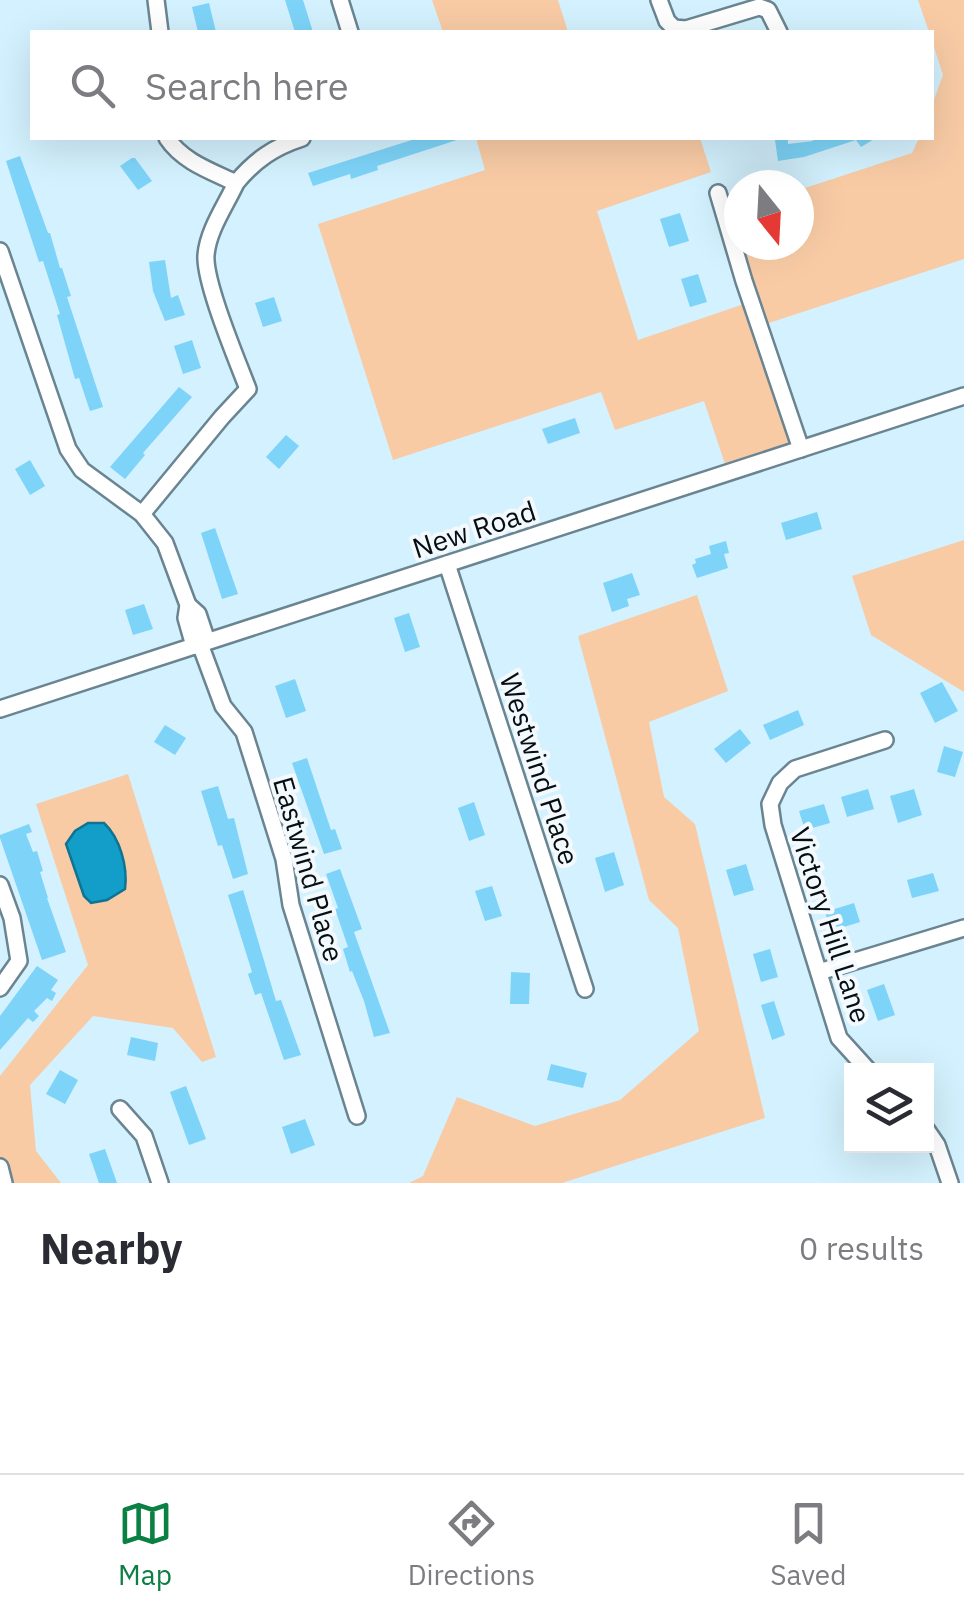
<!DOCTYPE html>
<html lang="en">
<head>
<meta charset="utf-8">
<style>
	body { margin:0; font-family:"IBM Plex Sans",sans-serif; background:#f2f2f3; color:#2b2b33 }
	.controls { position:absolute; right:30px; bottom:30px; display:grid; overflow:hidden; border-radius:0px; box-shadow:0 10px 40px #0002 }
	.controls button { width:90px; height:90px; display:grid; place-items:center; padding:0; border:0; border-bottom:2px solid #e1e1e2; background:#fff; color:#2b2b33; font:50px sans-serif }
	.compass { position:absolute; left:724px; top:170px; width:90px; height:90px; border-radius:50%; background:#fff; box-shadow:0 10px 40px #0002; rotate:162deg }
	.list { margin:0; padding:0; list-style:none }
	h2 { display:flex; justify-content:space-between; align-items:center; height:130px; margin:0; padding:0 40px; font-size:42px }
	h2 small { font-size:32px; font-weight:400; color:#7c7c81 }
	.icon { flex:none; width:55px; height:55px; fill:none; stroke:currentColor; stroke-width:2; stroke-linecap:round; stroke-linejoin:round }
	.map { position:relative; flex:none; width:964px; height:1183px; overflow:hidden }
	.search { position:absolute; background:#fff; box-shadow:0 10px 40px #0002; left:30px; right:30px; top:30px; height:110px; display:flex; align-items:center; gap:25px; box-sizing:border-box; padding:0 35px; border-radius:0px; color:#7c7c81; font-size:38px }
	.sheet { height:290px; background:#fff }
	nav { display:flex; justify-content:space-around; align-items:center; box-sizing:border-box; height:140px; border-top:2px solid #e1e1e2; background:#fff; font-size:28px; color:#7c7c81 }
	nav a { display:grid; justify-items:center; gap:5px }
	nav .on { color:#0b8043 }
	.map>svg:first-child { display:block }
	.green { fill:#f8cba5; fill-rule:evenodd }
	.water { fill:#139ec9; stroke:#0f7392; stroke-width:2.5 }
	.building { fill:#7dd4f8 }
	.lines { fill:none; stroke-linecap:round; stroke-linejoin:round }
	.minor-casing { stroke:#6a8591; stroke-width:20 }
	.minor { stroke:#fff; stroke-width:15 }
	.labels { text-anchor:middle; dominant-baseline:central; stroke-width:8; stroke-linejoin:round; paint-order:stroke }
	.street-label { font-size:28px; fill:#050e13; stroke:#f3f9fc }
</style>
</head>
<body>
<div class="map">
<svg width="964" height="1183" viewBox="0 0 964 1183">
	<rect width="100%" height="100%" fill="#d3f1fe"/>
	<!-- green -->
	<g class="green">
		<polygon points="432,0 558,0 568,32 443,32"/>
		<polygon points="918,0 964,0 964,259 760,326 801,449 728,473 704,401 615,430 601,392 393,460 318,224 485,170 476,138 700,138 711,172 597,211 638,340 750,302 724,214 739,209 739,245 799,245 799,190 912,153 919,138 932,138 932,105 943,75 932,41 932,32 929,32"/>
		<polygon points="964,540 964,692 871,635 852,576"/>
		<polygon points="697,595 728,691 649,722 664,797 695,824 765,1118 562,1183 409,1183 423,1176 457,1097 535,1126 620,1100 699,1031 678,928 649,900 578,636"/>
		<path d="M128 774 216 1057 202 1062 173 1028 93 1016 30 1085 36 1151 61 1183H0V1076L88 965 36 804ZM112 831 120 848 127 876 84 896 79 875Z"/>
	</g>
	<!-- water -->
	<path class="water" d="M88 823H104C120 838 128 867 125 889L107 900 91 903 84 896 66 844 75 831Z"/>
	<!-- building -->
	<g class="building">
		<polygon points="285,0 303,0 313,32 295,32"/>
		<polygon points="209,3 216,32 198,32 192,7"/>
		<polygon points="418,138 460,139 377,166 378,170 351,179 350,174 313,186 308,173"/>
		<polygon points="788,138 788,144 813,141 812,138 876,138 861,147 856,140 804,157 778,161 775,140"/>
		<polygon points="20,156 48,233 50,233 60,268 62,268 71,296 67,297 103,407 90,411 79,378 75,379 57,315 60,314 43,261 39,262 6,161"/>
		<polygon points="132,158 135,158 152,181 138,190 120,166"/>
		<polygon points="680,213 689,241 669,247 660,219"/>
		<polygon points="165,260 171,298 178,295 185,315 165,321 153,291 149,262"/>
		<polygon points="698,274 707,302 690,307 681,279"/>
		<polygon points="274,297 282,321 263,327 255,303"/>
		<polygon points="192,340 201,368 183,374 174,346"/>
		<polygon points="179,387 192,397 143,453 145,455 125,479 110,467"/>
		<polygon points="575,418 580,433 548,444 542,429"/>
		<polygon points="286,435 299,446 279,469 266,457"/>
		<polygon points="30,460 45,486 30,495 15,469"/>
		<polygon points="817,512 822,529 786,540 781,523"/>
		<polygon points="215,528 238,594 222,599 201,533"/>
		<polygon points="726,541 729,553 724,554 728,568 697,578 692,565 696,563 695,559 711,554 709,546"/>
		<polygon points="632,573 640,595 627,599 629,606 612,612 603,583"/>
		<polygon points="144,604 153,629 133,635 125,610"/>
		<polygon points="409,613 420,647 405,652 394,618"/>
		<polygon points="295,679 306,711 286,718 275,686"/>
		<polygon points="942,682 958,711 935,723 920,693"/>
		<polygon points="798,710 804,725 770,740 763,725"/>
		<polygon points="165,725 186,738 175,755 154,742"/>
		<polygon points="740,729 751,743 726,763 714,749"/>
		<polygon points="944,746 963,752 955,777 937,772"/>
		<polygon points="307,758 331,830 335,829 342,849 324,854 292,763"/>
		<polygon points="218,786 228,819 234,818 248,874 233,879 222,845 218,846 201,791"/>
		<polygon points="868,789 874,809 847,817 841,797"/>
		<polygon points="914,789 922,815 898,823 890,796"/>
		<polygon points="474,802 485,835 469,841 458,808"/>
		<polygon points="824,804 830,823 805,830 799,811"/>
		<polygon points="29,824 32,832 26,834 33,852 37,851 43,871 40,872 48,898 47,898 66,952 42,960 0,838 0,835"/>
		<polygon points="614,852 624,885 605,892 595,858"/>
		<polygon points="746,864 754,890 734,896 726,870"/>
		<polygon points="340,869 362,929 354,932 390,1033 374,1037 364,1001 352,971 350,972 343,949 348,947 335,909 338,908 326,874"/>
		<polygon points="933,873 939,891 912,898 907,880"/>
		<polygon points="492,886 502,916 485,921 475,891"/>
		<polygon points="243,890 276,1001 281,1000 301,1055 284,1060 261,993 255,995 248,974 252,972 228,895"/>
		<polygon points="854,903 860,922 831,931 825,912"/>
		<polygon points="770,949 778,977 761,982 753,954"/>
		<polygon points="37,966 58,980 51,990 56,993 52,1001 47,998 34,1011 39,1016 33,1022 28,1018 0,1050 0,1016"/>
		<polygon points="511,972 530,973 529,1004 510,1004"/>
		<polygon points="884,984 895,1015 878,1021 867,990"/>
		<polygon points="774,1001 785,1035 772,1040 761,1005"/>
		<polygon points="131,1037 158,1043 155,1061 127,1055"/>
		<polygon points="551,1064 587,1073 583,1088 547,1080"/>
		<polygon points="60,1070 78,1080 65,1104 46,1094"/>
		<polygon points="186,1086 206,1139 189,1145 170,1092"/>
		<polygon points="305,1119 315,1145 291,1154 282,1127"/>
		<polygon points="105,1149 117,1183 99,1183 89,1154"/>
	</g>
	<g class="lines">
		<!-- minor casing -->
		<g class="minor-casing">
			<g id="minor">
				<polyline points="156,0 160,32"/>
				<polyline points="340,0 350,32"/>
				<polyline points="659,0 667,21 674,28 686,29 759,7 768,10 779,32"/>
				<path d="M167 138C183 162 211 171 236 183"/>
				<polyline points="718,193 744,281 801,449"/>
				<polyline points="0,251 68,449 82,470 142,514 165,543 188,605 186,618 194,646"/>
				<path d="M142 514 222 417 248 389C237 360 204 282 206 255 208 230 226 205 236 183 255 160 274 147 302 138"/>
				<polyline points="447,564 585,989"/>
				<polyline points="188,605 198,614 207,641"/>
				<polyline points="200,644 223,706 244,732 284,859 291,905 357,1116"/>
				<polyline points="0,709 964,396"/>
				<polyline points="0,885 12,918 19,961 0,988"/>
				<polyline points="819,972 964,928"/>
				<polyline points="868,1070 839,1038 773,825 770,804 780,783 795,769 885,740"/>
				<polyline points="120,1109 144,1136 160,1183"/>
				<polyline points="926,1129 937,1145 950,1183"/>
				<polyline points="0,1167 4,1183"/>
			</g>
		</g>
		<!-- minor -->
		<use href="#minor" class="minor"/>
	</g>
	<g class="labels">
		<!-- street labels -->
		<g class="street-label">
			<text transform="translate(474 529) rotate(-18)">New Road</text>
			<text transform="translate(540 769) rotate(72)">Westwind Place</text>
			<text transform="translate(309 869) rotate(74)">Eastwind Place</text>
			<text transform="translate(831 925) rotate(72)">Victory Hill Lane</text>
		</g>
	</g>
</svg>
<div class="controls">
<button><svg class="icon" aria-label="layers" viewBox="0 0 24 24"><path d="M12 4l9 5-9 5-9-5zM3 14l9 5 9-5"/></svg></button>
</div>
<svg class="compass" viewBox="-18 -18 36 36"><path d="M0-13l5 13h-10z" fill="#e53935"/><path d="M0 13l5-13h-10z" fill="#7c7c81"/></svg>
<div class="search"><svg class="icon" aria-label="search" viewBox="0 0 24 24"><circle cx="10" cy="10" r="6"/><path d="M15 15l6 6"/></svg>Search here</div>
</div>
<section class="sheet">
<h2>Nearby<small>0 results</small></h2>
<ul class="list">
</ul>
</section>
<nav>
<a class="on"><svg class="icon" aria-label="map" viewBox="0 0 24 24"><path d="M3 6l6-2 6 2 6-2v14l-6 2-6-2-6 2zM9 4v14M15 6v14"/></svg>Map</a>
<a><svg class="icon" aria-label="directions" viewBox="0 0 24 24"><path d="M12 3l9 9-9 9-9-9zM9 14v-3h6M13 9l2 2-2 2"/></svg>Directions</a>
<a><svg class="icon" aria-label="saved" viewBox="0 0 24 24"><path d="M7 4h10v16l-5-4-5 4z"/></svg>Saved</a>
</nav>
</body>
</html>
